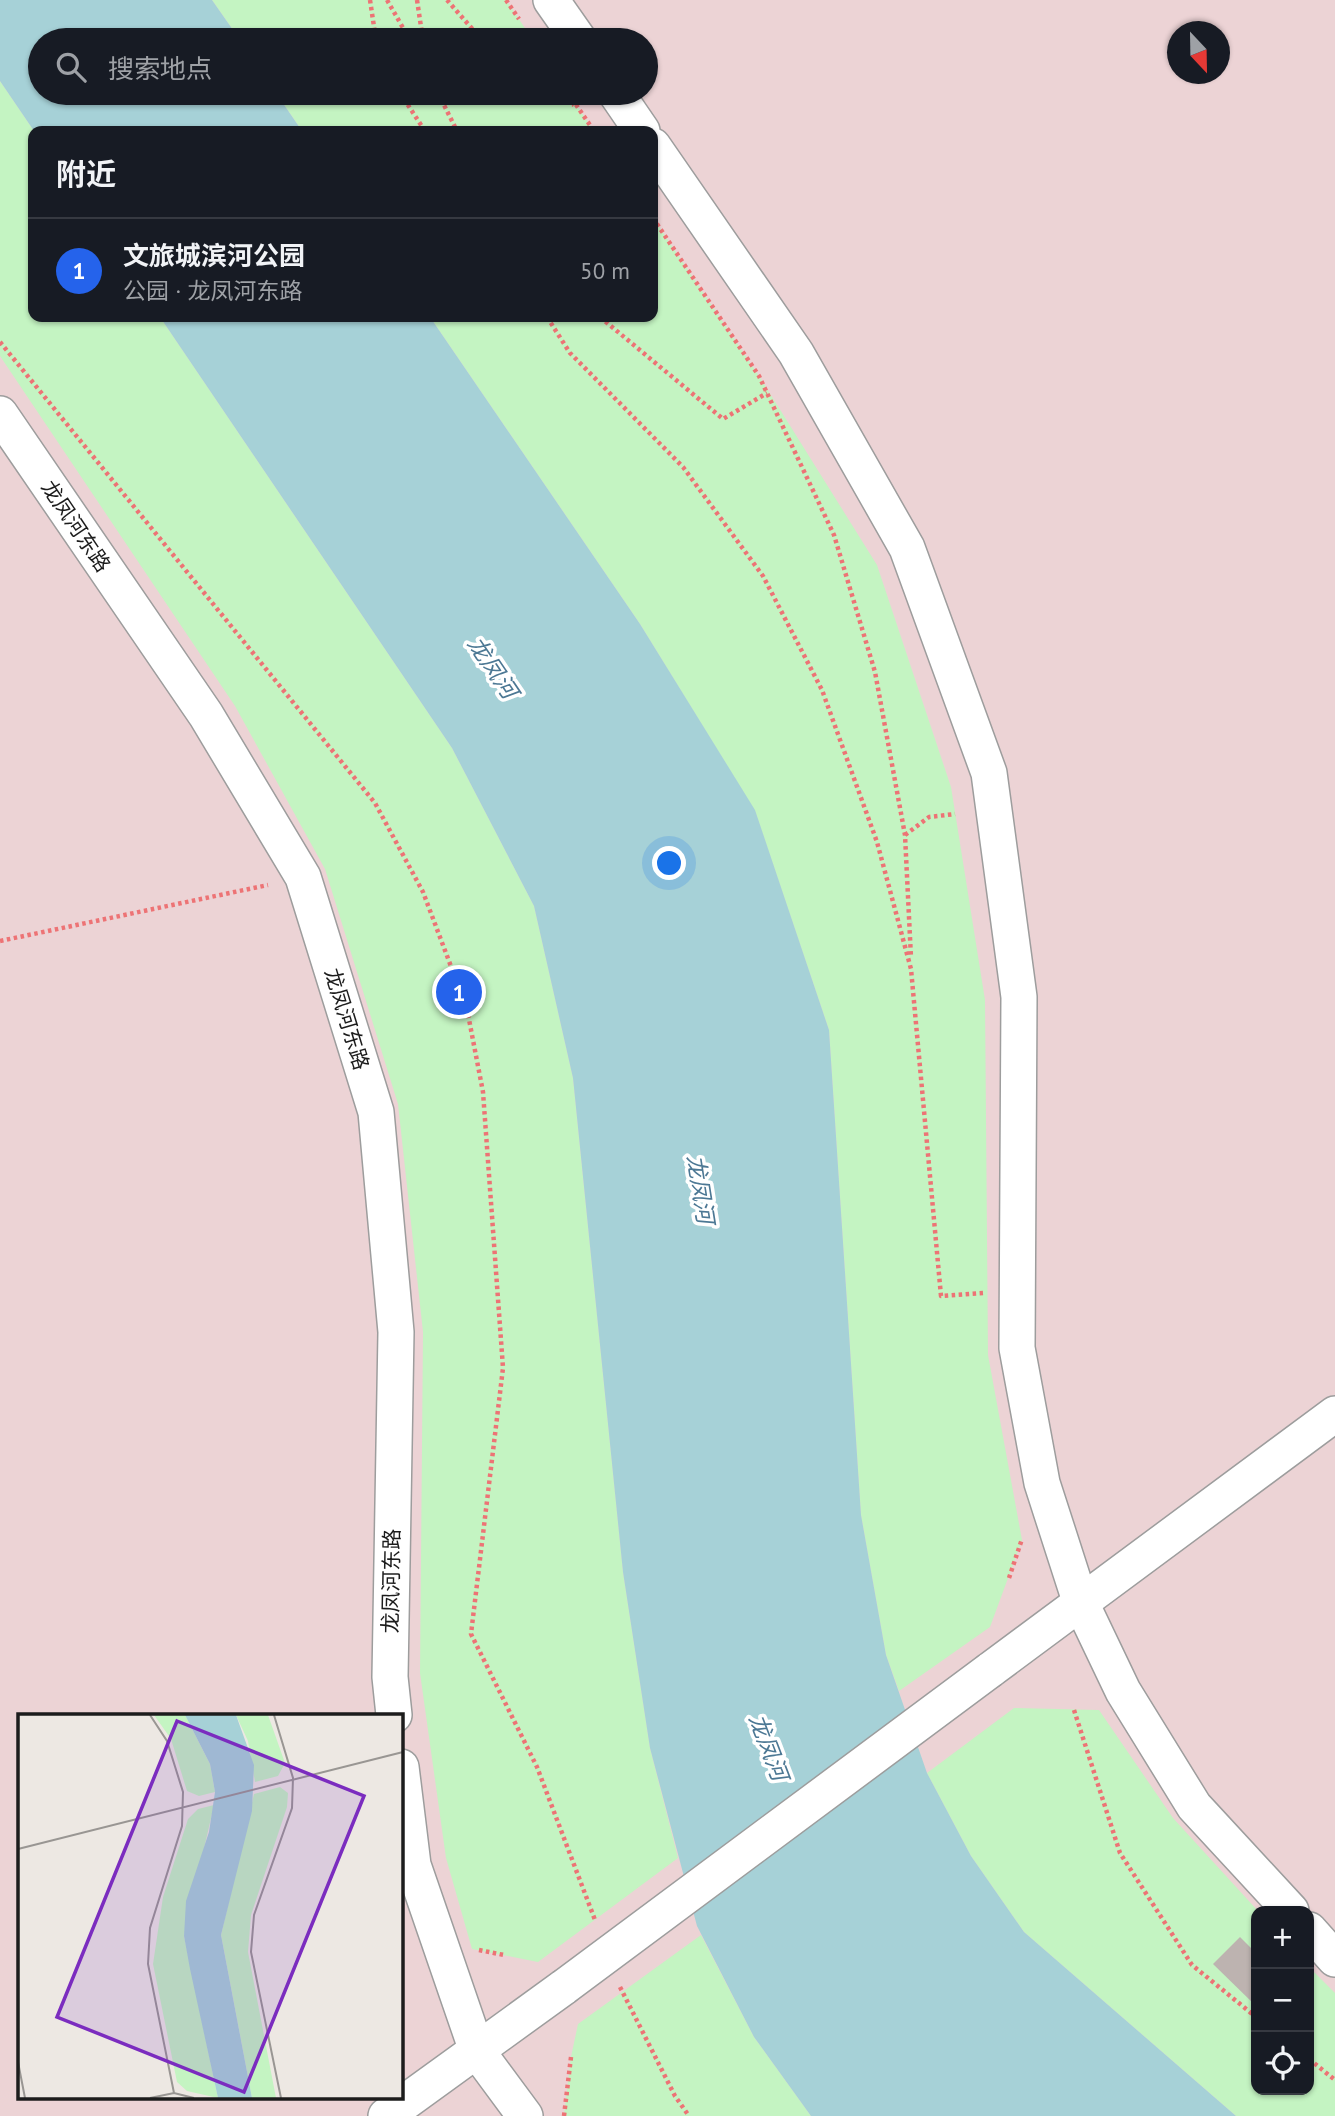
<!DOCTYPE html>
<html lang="zh">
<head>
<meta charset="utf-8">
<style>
	body { margin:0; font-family:"PT Sans","Noto Sans SC",sans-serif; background:#20242c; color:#f1f3f6 }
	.controls { position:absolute; right:21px; bottom:21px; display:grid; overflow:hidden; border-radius:14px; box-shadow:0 2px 5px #0004 }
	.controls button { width:63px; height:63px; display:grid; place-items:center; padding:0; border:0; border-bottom:2px solid #363941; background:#171b24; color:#f1f3f6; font:35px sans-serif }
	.compass { position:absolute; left:1167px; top:21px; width:63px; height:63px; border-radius:50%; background:#171b24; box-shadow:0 2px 5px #0004; rotate:158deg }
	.you { position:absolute; left:670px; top:864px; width:24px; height:24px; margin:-18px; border:5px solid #fff; border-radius:50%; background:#1a73e8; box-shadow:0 0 0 10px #1a73e833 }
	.badge { display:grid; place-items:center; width:46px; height:46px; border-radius:50%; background:#2563eb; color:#fff; font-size:23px; font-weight:700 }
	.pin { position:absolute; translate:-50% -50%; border:4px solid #fff; box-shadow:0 2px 7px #0006 }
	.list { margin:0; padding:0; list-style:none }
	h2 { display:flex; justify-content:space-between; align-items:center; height:91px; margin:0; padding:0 28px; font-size:30px }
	h2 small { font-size:23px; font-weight:400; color:#9ea1a6 }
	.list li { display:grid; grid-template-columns:46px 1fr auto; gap:21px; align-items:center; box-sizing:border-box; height:105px; padding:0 28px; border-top:2px solid #363941 }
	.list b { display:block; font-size:26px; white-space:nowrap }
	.list p { margin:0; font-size:23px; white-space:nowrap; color:#9ea1a6 }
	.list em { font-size:23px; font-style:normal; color:#9ea1a6 }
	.icon { flex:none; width:38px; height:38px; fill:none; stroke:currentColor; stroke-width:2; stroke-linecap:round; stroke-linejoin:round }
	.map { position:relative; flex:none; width:1335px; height:2116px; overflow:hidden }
	.search { position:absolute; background:#171b24; box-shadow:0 2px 5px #0004; left:28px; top:28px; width:630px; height:77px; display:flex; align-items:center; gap:18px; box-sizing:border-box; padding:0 24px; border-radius:38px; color:#9ea1a6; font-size:26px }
	.panel { position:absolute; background:#171b24; box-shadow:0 2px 5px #0004; left:28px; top:126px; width:630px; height:196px; border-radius:14px }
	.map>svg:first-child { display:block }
	.commercial { fill:#ecd3d5; fill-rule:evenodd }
	.park { fill:#c4f4c2 }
	.water { fill:#a6d1d7 }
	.building { fill:#bdb3b0 }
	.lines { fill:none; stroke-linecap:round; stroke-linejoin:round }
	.minor-casing { stroke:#9d9d9d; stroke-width:38 }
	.path { stroke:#ed7375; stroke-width:4.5; stroke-dasharray:3.5 3.5; stroke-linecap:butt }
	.minor { stroke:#fff; stroke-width:35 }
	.minor-bridge-casing { stroke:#9d9d9d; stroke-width:38; stroke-linecap:butt }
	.minor-bridge { stroke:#fff; stroke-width:35 }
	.labels { text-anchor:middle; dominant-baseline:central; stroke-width:7; stroke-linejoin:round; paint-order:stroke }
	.street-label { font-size:21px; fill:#1c1c1c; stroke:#fff }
	.water-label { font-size:23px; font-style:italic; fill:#4c7894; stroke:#fff }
	.inset-road { fill:none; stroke:#999693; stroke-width:2 }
	.view { fill:#7b2cbf; fill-opacity:0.15; stroke:#7b2cbf; stroke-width:3.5 }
	.inset-edge { fill:none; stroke:#1c1c1c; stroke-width:3.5 }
</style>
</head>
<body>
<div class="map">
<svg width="1335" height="2116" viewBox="0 0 1335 2116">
	<rect width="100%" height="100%" fill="#ede8e3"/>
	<!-- commercial -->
	<path class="commercial" d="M0 0H1335V2116H0ZM1178 32H1220V74H1178ZM40 40H646V93H40ZM33 131H653V317H33ZM19 1715H401V2097H19ZM1256 1911H1309V2090H1256Z"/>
	<!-- park -->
	<g class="park">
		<polygon points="212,0 506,0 533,40 240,40"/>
		<polygon points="0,81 34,131 33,317 160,317 452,748 534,906 573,1078 623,1572 650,1748 678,1858 538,1962 472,1949 446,1858 420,1673 423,1332 398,1104 325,869 235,706 0,356"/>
		<polygon points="276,93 568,93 594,131 302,131"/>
		<polygon points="653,218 759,376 877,565 951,787 985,1000 988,1355 1022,1540 990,1627 899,1691 886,1655 861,1515 829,1030 755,811 640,624 430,317 653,317"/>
		<polygon points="1014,1708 1099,1710 1173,1818 1258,1911 1256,2090 1309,2090 1309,1967 1335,1993 1335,2116 1236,2116 1024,1932 971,1856 927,1773"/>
		<polygon points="701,1935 754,2037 811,2116 564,2116 571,2057 578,2024"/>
	</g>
	<!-- water -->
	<g class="water">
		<polygon points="0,0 212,0 240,40 40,40 40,93 276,93 302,131 34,131 0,81"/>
		<polygon points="160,317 430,317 640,624 755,810 829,1030 861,1515 886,1655 927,1773 971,1856 1024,1932 1236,2116 811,2116 754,2037 697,1926 650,1748 623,1572 573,1078 534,906 452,748"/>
	</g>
	<!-- building -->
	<polygon class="building" points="1240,1937 1256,1953 1256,2006 1213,1964"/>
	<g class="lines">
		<!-- minor casing -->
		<g class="minor-casing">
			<g id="minor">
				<polyline points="551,0 579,40"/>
				<polyline points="616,93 642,131"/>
				<polyline points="653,146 796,353 907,548 989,773 1019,997 1017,1348 1042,1483 1080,1601 1123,1691 1194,1806 1291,1911"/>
				<polyline points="0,414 206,715 303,877 376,1112 396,1332 390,1677 394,1715"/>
				<polyline points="990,1670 1335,1414"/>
				<polyline points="401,1767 413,1865 477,2051 525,2116"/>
				<polyline points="1309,1930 1335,1959"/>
				<polyline points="386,2116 564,1987"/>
			</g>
		</g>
		<!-- path -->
		<g class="path">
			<polyline points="370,0 376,40"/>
			<polyline points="387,0 410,40"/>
			<polyline points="417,0 423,40"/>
			<polyline points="447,0 482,40"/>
			<polyline points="506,0 519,19"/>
			<polyline points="400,93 425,131"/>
			<polyline points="438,93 457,131"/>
			<polyline points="555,93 574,105"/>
			<polyline points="568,93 594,131"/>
			<polyline points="653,218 759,376 834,535 875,672 905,835 911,958"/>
			<polyline points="547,317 570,353 683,467 763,576 822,690 877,842 911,969 941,1296 983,1293"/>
			<polyline points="600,317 723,419 767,393"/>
			<polyline points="0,342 375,803 423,892 467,1009 483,1092 503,1368 471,1634 537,1767 595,1920"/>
			<polyline points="905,835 929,817 955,814"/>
			<polyline points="0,941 268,885"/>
			<polyline points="1009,1578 1022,1539"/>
			<polyline points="1074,1710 1120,1853 1192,1965 1256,2017"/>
			<polyline points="479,1950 504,1955"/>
			<polyline points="620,1987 675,2096 689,2116"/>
			<polyline points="1309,2059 1335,2080"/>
			<polyline points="564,2116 571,2057"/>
		</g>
		<!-- minor -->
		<use href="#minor" class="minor"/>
		<!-- minor-bridge casing -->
		<g class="minor-bridge-casing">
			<polyline id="minor-bridge" points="564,1987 990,1670"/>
		</g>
		<!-- minor-bridge -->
		<use href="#minor-bridge" class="minor-bridge"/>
	</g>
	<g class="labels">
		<!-- street labels -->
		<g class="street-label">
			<text transform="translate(76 526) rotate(56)">龙凤河东路</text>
			<text transform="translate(347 1019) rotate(73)">龙凤河东路</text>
			<text transform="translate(391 1581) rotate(-89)">龙凤河东路</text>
		</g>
		<!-- water labels -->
		<g class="water-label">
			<text transform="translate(493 667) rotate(56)">龙凤河</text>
			<text transform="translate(701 1189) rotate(81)">龙凤河</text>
			<text transform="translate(769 1747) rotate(69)">龙凤河</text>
		</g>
	</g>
	<!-- overview -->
	<g transform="translate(18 1714)">
		<rect width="385" height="385" fill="#ede8e3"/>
		<path d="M136 1H167L192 50 197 78 181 82 169 77 153 25ZM218 1H250L267 49 260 62 237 68 230 27ZM262 73 270 79 269 93 233 201 230 238 258 384H234L203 221 236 80ZM196 91 166 222 200 384 169 377 159 368 135 250 145 183 170 105 180 95Z" fill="#c4f4c2"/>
		<path d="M167 1H218L236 51 234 97 203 221 234 384H200L172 255 166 222 168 187 191 118 197 78 192 50Z" fill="#a6d1d7"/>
		<path class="inset-road" d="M132 1 149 27 165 78 164 112 132 214 130 250 156 379M256 1 275 64 274 94 236 201 233 238 263 384M0 135 385 38M0 348 7 384M132 384 156 379 176 384"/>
		<path class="view" d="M159 7 346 82 226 378 39 303Z"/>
		<rect width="385" height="385" class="inset-edge"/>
	</g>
</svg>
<div class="controls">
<button>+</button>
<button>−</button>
<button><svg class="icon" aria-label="locate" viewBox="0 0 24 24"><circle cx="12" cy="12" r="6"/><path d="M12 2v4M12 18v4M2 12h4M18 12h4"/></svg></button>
</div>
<svg class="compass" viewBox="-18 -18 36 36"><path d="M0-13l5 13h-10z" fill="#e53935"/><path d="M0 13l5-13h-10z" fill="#9ea1a6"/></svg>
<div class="you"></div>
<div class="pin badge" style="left:459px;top:992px">1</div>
<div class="search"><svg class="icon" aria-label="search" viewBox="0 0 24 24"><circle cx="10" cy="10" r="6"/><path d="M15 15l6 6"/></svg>搜索地点</div>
<section class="panel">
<h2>附近<small></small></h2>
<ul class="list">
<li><span class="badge">1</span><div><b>文旅城滨河公园</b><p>公园 · 龙凤河东路</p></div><em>50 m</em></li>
</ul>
</section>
</div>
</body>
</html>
